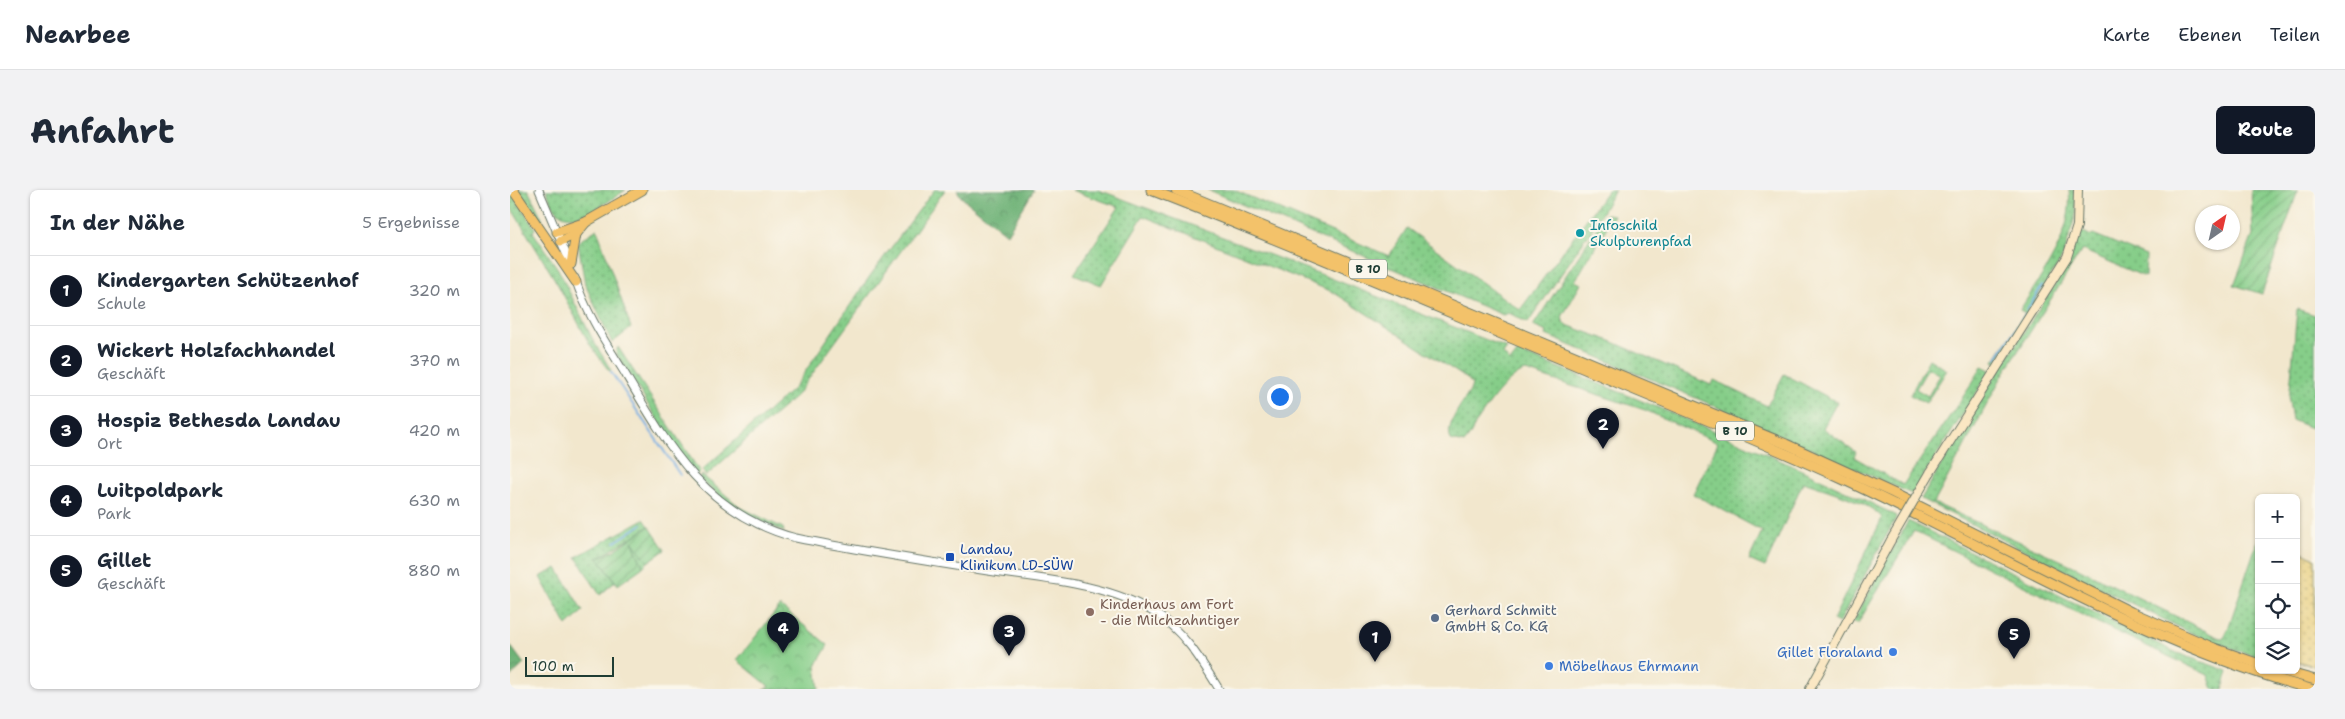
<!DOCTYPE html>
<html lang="de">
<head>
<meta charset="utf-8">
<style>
	body { margin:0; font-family:"Shantell Sans",sans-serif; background:#f2f2f3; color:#1f2937 }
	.controls { position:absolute; right:15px; bottom:15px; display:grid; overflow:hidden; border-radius:8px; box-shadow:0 1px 4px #0004 }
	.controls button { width:45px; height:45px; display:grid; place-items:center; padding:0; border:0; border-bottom:1px solid #e0e1e3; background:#fff; color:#1f2937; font:25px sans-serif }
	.compass { position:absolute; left:1685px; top:15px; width:45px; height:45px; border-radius:50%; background:#fff; box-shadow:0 1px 4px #0004; rotate:34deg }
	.scale { position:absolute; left:15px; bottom:12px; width:89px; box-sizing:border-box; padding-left:5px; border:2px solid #1f3d34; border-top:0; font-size:14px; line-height:18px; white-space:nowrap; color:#1f3d34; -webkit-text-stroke:4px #fbf7ec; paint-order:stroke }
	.you { position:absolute; left:769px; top:206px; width:18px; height:18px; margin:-12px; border:4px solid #fff; border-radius:50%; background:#1a73e8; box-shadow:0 0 0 8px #1a73e833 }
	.badge { display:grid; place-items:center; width:32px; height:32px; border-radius:50%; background:#111827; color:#fff; font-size:16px; font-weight:700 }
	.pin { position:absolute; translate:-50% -41px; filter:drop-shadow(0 1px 2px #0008) }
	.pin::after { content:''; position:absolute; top:26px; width:18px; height:15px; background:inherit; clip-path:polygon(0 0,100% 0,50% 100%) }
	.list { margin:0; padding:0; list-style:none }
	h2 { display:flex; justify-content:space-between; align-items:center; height:65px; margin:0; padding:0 20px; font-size:21px }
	h2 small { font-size:16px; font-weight:400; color:#747a83 }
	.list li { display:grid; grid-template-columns:32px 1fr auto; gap:15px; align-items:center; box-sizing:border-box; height:70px; padding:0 20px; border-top:1px solid #e0e1e3 }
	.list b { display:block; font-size:19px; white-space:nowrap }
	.list p { margin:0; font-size:16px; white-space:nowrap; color:#747a83 }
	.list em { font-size:16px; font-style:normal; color:#747a83 }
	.icon { flex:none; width:28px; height:28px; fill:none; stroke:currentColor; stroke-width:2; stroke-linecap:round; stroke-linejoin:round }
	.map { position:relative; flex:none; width:1805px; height:499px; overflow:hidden; border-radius:8px }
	header { display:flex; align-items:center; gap:30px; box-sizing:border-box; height:70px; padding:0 25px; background:#fff; border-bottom:1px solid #e0e1e3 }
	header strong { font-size:24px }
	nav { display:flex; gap:28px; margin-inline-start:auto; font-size:18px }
	.intro { display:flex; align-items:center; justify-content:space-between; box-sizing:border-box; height:120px; padding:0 30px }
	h1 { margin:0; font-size:35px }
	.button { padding:12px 22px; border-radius:8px; background:#111827; color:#fff; font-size:18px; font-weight:700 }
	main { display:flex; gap:30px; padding:0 30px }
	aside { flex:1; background:#fff; border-radius:8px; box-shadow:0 1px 4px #0004 }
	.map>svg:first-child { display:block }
	.grass { fill:url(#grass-dots); stroke:#52865e; fill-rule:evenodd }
	.forest { fill:url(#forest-crowns); stroke:#467754 }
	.sand { fill:url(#sand-dots); stroke:#868c69 }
	.park { fill:url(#park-crowns); stroke:#52865e }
	.garden { fill:url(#garden-furrows); stroke:#52865e }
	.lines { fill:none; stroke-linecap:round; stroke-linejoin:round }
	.stream { stroke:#74aee4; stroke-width:2 }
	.tertiary-casing { stroke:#69786a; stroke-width:9 }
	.secondary-casing { stroke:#69786a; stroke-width:10 }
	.trunk-casing { stroke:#69786a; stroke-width:11 }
	.tertiary { stroke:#fff; stroke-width:7 }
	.secondary { stroke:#fae7c3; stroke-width:8 }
	.trunk { stroke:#f3c26a; stroke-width:9 }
	.secondary-bridge-casing { stroke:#69786a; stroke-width:10; stroke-linecap:butt }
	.secondary-bridge { stroke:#fae7c3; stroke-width:8 }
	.culture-dot { fill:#0f9aa8; stroke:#fbf7ec; stroke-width:2 }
	.transit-dot { fill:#1a4fb4; stroke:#fbf7ec; stroke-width:2 }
	.education-dot { fill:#8d6e63; stroke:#fbf7ec; stroke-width:2 }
	.service-dot { fill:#5c6f8a; stroke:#fbf7ec; stroke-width:2 }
	.shop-dot { fill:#3f7fe0; stroke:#fbf7ec; stroke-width:2 }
	.labels { text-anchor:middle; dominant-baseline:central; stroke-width:4; stroke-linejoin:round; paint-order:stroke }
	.shield { fill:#fbf7ec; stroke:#61756b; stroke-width:1 }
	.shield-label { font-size:12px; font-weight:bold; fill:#1f3d34 }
	.culture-label { font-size:14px; fill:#0d838f; stroke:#fbf7ec; text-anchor:start }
	.transit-label { font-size:14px; fill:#164399; stroke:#fbf7ec; text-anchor:start }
	.education-label { font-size:14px; fill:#785e54; stroke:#fbf7ec; text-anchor:start }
	.service-label { font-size:14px; fill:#4e5e75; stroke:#fbf7ec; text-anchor:start }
	.shop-label { font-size:14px; fill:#366cbe; stroke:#fbf7ec; text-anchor:end }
</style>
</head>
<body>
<header>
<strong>Nearbee</strong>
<nav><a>Karte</a><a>Ebenen</a><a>Teilen</a></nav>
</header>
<div class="intro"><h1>Anfahrt</h1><a class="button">Route</a></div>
<main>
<aside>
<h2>In der Nähe<small>5 Ergebnisse</small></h2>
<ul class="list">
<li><span class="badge">1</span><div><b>Kindergarten Schützenhof</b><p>Schule</p></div><em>320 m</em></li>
<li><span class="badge">2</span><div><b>Wickert Holzfachhandel</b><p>Geschäft</p></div><em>370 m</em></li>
<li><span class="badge">3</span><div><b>Hospiz Bethesda Landau</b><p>Ort</p></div><em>420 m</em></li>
<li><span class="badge">4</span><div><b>Luitpoldpark</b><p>Park</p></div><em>630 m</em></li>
<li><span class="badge">5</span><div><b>Gillet</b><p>Geschäft</p></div><em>880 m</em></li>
</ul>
</aside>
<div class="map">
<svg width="1805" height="499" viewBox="0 0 1805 499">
	<defs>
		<pattern id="grass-dots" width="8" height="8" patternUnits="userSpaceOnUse" patternTransform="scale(1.25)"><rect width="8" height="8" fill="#86ce89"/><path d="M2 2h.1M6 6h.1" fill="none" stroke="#6da871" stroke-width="1.8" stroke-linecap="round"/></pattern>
		<pattern id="forest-crowns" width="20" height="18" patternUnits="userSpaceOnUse" patternTransform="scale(1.25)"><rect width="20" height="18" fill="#6cb175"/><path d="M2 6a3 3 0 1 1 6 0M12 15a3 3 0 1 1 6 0" fill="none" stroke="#589161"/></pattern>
		<pattern id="sand-dots" width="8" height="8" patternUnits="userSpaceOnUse" patternTransform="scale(1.25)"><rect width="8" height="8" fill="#eeda9e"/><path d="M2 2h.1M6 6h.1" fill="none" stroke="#ccbc89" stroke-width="1.8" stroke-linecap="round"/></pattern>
		<pattern id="park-crowns" width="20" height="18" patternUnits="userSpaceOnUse" patternTransform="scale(1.25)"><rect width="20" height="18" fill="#86ce89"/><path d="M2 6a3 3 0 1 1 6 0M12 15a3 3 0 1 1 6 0" fill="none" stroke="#6da871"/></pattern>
		<pattern id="garden-furrows" width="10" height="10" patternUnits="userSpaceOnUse" patternTransform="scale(1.25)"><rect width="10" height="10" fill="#86ce89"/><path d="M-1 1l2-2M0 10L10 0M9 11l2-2" fill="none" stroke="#6da871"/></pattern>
	</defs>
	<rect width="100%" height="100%" fill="#fbf7ec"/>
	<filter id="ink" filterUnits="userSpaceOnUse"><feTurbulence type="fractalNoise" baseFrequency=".02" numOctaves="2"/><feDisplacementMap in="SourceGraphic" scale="10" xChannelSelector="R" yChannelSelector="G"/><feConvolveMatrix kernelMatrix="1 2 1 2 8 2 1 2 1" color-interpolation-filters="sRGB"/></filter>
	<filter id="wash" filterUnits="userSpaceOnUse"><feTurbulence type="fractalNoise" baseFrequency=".0096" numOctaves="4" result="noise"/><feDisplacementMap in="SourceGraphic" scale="20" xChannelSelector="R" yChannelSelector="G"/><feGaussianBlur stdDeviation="1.12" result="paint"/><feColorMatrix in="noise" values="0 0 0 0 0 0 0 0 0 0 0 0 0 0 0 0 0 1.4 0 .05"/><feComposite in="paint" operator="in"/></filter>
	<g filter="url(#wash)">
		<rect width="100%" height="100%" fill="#f2e7cd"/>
		<!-- grass -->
		<g class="grass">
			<polygon points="0,0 25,38 23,42 48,79 84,152 101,180 99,181 79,153 47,93 0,16"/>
			<polygon points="8,0 18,0 33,30 30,33"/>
			<path d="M36 0H116C99 10 65 39 47 21 42 16 39 6 36 0Z"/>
			<polygon points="424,0 435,0 287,205 196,286 192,280 284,198 360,86"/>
			<path d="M561 0H587L597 3 818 87 997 158 993 164 1000 172 1008 162C1136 211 1264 264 1387 326L1329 433 1323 430 1367 339 1372 328C1363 313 1311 298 1293 292L1255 377 1239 370 1252 341 1183 304 1208 253 1135 220 1016 181C999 184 976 218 966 233 962 240 960 247 954 253L941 250C934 235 953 213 960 201L962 195 959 190 823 102 633 26 591 95 564 84 609 17Z"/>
			<polygon points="698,0 724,0 879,66 897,38 1010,120 1098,0 1105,0 1078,46 1074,48 1073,52 1018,133 999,123 993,125"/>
			<path d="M1559 0H1565L1566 23 1554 65 1486 173 1484 171 1515 123 1510 120C1532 84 1564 45 1559 0Z"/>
			<polygon points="1096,24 1104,25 1065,91 1071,94 1052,127 1054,134 1103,152 1201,195 1204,190 1257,216 1274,184 1327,212 1313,238 1346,262 1344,267 1393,295 1461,195 1472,176 1480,180 1479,183 1402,304 1193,211 1036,145 1037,142 1023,136"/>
			<polygon points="87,39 121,138 102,153 75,94 68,52"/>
			<polygon points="1572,41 1581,46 1583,44 1636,66 1635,87 1572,60 1491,188 1424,313 1570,379 1710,448 1714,448 1718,439 1749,346 1749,446 1745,463 1749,464 1749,468 1681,443 1411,309 1463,221 1551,85 1569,43"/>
			<polygon points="1787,119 1805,125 1805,227 1801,238 1782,230 1779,211"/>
			<polygon points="108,157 190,282 186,285 169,264 106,163"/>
			<path d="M1419 169 1437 180 1416 213 1400 205ZM1418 178 1430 185 1418 206 1406 199Z"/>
			<polygon points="192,285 230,317 273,338 274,342 224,318 189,289"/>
			<polygon points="134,329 139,336 121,348 138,372 133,377 121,348 88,368 105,392 90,405 66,367"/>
			<polygon points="1398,331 1667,463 1718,481 1713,499 1703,499 1698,485 1584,431 1404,341 1348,433 1343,432"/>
			<polygon points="47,378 73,421 57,436 30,387"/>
		</g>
		<!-- forest -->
		<g class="forest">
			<polygon points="447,0 524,0 497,44 451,7"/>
			<polygon points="0,455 14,474 0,487"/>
		</g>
		<!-- sand -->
		<polygon class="sand" points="1786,359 1805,368 1805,476 1786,471"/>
		<!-- park -->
		<polygon class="park" points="270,416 318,455 306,476 309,499 253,499 260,497 227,470"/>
		<!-- garden -->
		<g class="garden">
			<polygon points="1741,0 1788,0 1752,104 1724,95 1743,45"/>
			<polygon points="139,336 155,360 138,372 122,351 133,377 108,395 88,368 105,360"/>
		</g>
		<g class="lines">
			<!-- stream -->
			<g class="stream">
				<polyline points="1517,120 1532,96"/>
				<polyline points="1487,168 1515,125"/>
				<polyline points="101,182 170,285"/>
				<polyline points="105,352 132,334"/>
			</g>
		</g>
	</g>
	<g filter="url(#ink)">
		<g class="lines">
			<!-- tertiary casing -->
			<g class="tertiary-casing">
				<g id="tertiary">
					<polyline points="29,0 61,75"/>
					<path d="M65 88C75 121 96 153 114 182 158 257 197 325 286 348 350 361 414 371 478 381 530 389 597 393 643 422 673 440 691 470 709 499"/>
				</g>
			</g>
			<!-- secondary casing -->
			<g class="secondary-casing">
				<g id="secondary">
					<polyline points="1420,283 1557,67 1567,36 1568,0"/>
					<polyline points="1300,499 1381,350"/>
				</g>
			</g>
			<!-- trunk casing -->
			<g class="trunk-casing">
				<g id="trunk">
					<polyline points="3,0 66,92"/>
					<path d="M641 0C781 54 919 114 1058 172 1149 211 1242 247 1332 289 1486 360 1638 455 1801 499"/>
					<polyline points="666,0 1276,254 1383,303 1621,422 1704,458 1749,474"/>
					<polyline points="47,42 76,32 132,0"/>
					<polyline points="51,51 66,44 76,32"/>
					<polyline points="61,74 66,44"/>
					<polyline points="1769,480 1805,490"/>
				</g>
			</g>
			<!-- tertiary -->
			<use href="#tertiary" class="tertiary"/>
			<!-- secondary -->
			<use href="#secondary" class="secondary"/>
			<!-- trunk -->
			<use href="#trunk" class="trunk"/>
			<!-- secondary-bridge casing -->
			<g class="secondary-bridge-casing">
				<polyline id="secondary-bridge" points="1381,350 1420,283"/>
			</g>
			<!-- secondary-bridge -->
			<use href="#secondary-bridge" class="secondary-bridge"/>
		</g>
	</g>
	<!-- markers -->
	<circle class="culture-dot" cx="1070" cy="43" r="5"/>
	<rect class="transit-dot" x="435" y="362" width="10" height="10" rx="2.5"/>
	<circle class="education-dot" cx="580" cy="422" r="5"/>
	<circle class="service-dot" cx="925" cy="428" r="5"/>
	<g class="shop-dot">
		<circle cx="1383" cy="462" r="5"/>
		<circle cx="1039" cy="476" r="5"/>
	</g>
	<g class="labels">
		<!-- shield labels -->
		<g class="shield">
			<rect x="839" y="69.5" width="38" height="19" rx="4"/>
			<rect x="1206" y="231.5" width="38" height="19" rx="4"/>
		</g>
		<g class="shield-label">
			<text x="858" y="79">B 10</text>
			<text x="1225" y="241">B 10</text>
		</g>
		<!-- culture labels -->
		<g class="culture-label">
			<text x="1080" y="35">Infoschild<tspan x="1080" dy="16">Skulpturenpfad</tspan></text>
		</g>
		<!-- transit labels -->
		<g class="transit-label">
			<text x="450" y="359">Landau,<tspan x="450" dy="16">Klinikum LD-SÜW</tspan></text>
		</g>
		<!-- education labels -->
		<g class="education-label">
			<text x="590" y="414">Kinderhaus am Fort<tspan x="590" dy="16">- die Milchzahntiger</tspan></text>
		</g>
		<!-- service labels -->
		<g class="service-label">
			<text x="935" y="420">Gerhard Schmitt<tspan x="935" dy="16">GmbH &amp; Co. KG</tspan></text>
		</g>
		<!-- shop labels -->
		<g class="shop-label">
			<text x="1373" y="462">Gillet Floraland</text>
			<text x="1049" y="476" text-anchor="start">Möbelhaus Ehrmann</text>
		</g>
	</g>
</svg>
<div class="controls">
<button>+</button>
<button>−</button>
<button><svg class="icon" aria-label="locate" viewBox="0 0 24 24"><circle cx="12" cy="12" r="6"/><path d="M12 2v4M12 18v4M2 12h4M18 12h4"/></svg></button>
<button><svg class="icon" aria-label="layers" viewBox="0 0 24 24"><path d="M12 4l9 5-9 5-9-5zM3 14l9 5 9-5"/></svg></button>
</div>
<svg class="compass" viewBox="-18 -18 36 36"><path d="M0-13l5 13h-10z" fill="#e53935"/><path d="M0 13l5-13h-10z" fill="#747a83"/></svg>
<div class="scale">100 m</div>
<div class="you"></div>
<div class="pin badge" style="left:865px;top:472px">1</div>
<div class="pin badge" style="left:1093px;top:259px">2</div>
<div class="pin badge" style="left:499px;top:466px">3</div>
<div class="pin badge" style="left:273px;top:463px">4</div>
<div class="pin badge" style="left:1504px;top:469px">5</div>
</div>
</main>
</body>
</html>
